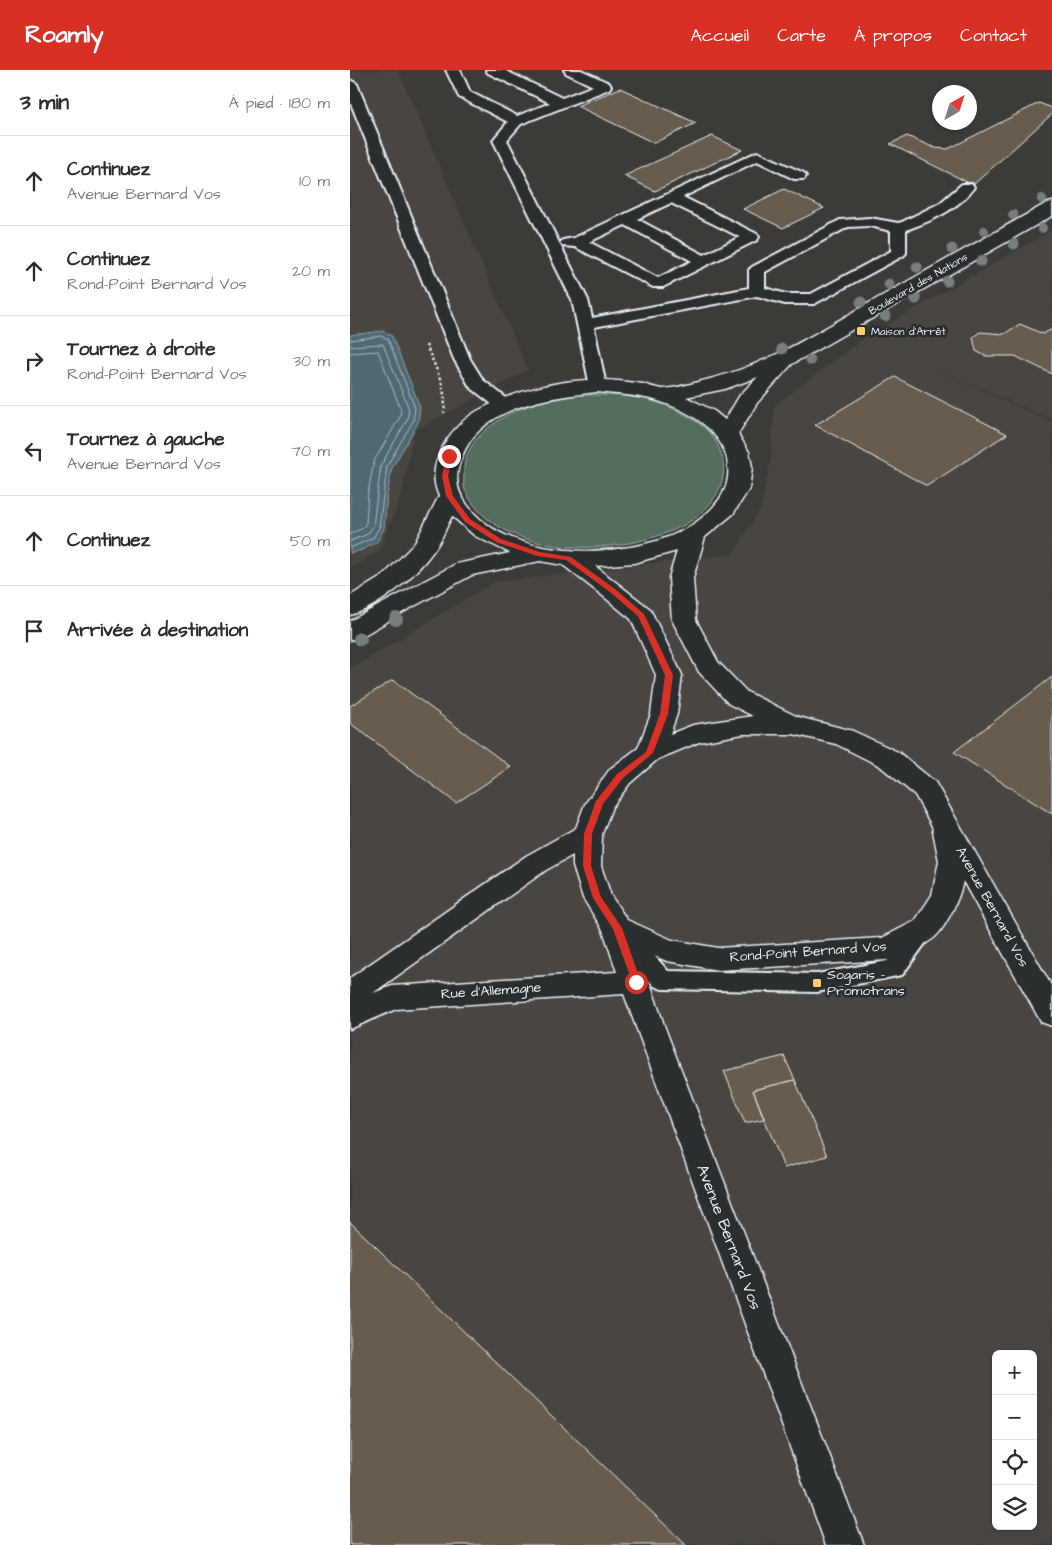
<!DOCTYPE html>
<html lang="fr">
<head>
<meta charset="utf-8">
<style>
	body { margin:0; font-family:"Architects Daughter",sans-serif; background:#f7f7f7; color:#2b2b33 }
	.controls { position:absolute; right:15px; bottom:15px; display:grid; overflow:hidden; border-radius:8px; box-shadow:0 1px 4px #0004 }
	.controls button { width:45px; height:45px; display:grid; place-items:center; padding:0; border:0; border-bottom:1px solid #e1e1e2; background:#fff; color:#2b2b33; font:25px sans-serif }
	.compass { position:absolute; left:582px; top:15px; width:45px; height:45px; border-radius:50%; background:#fff; box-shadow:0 1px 4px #0004; rotate:39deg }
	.stop { position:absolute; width:15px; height:15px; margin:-11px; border:4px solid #d93025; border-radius:50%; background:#fff }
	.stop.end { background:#d93025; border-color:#fff; box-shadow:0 1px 5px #0008 }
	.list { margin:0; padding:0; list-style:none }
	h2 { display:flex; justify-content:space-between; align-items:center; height:65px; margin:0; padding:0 20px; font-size:21px }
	h2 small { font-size:16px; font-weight:400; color:#7c7c81 }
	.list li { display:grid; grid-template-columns:32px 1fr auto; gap:15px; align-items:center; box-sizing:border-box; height:90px; padding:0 20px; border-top:1px solid #e1e1e2 }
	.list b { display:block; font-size:19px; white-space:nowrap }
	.list p { margin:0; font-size:16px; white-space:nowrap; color:#7c7c81 }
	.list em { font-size:16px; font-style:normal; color:#7c7c81 }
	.icon { flex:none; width:28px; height:28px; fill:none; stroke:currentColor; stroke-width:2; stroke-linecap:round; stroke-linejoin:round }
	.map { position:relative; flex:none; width:702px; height:1475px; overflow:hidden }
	header { display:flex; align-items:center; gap:30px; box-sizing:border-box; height:70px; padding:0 25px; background:#d93025; color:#fff }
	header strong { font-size:24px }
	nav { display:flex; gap:28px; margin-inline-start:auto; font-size:18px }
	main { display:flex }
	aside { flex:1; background:#fff }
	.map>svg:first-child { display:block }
	.built { fill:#4a453f; fill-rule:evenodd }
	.green { fill:#546d5b; stroke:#9eafaa }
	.water { fill:#506975; stroke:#8d9fa9 }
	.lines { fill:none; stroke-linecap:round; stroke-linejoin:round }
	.shore { stroke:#abbbc4; stroke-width:1 }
	.building { fill:#685c4f; stroke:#e8f1f8 }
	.service-casing { stroke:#e8f1f8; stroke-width:4 }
	.minor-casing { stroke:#e8f1f8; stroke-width:3 }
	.path { stroke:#e8f1f8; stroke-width:2.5; stroke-dasharray:2.5 2.5; stroke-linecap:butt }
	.service { fill:#2a2d2e; fill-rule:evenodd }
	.minor { fill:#2a2d2e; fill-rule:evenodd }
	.tree { fill:#767f7b }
	.route { fill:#d93025 }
	.poi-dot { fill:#ffd166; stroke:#2a2d2e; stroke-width:2 }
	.labels { text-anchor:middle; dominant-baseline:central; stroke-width:5; stroke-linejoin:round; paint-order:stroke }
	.far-street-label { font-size:11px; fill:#e8f1f8; stroke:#2a2d2e }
	.far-poi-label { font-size:11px; fill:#e8f1f8; stroke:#2a2d2e; text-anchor:start }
	.street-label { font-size:14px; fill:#e8f1f8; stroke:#2a2d2e }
	.poi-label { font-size:14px; fill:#e8f1f8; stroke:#2a2d2e; text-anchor:start }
	.near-street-label { font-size:16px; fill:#e8f1f8; stroke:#2a2d2e }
</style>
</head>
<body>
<header>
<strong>Roamly</strong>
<nav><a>Accueil</a><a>Carte</a><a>À propos</a><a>Contact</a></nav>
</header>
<main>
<aside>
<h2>3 min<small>À pied · 180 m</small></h2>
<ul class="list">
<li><svg class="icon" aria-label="ahead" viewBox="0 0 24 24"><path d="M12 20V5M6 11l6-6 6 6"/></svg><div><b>Continuez</b><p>Avenue Bernard Vos</p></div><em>10 m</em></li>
<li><svg class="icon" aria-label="ahead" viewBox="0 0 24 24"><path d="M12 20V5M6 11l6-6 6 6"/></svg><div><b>Continuez</b><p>Rond-Point Bernard Vos</p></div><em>20 m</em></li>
<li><svg class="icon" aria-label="right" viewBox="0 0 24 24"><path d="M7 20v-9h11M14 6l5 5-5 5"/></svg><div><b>Tournez à droite</b><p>Rond-Point Bernard Vos</p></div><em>30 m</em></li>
<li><svg class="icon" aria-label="left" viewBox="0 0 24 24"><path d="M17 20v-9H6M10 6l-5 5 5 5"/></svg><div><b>Tournez à gauche</b><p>Avenue Bernard Vos</p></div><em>70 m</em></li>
<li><svg class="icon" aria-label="ahead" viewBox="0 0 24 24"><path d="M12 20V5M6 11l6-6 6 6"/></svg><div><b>Continuez</b></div><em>50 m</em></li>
<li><svg class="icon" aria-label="arrive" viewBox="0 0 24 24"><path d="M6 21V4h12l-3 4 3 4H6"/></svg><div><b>Arrivée à destination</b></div></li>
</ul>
</aside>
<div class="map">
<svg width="702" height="1475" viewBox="0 0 702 1475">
	<rect width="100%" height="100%" fill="#3d3b38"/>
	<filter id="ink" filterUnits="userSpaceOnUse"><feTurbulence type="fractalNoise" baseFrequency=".02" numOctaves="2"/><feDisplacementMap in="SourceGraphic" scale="10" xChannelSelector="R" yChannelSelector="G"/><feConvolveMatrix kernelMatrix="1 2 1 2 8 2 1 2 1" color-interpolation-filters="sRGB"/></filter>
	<g filter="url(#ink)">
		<!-- built -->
		<g class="built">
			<polygon points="0,0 48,0 178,300 64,361 52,423 30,481 0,498"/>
			<path d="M702 160V350L580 297 702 352V1475H0V599L144 512 383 484 411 438 421 388 424 336 514 268ZM646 1284H683V1456H646Z"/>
		</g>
		<!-- green -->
		<path class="green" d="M227 325C254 325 283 324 309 333 327 339 356 354 365 370 388 409 361 444 324 460 268 483 182 488 133 445 127 440 118 427 115 420 113 416 114 410 114 405 111 368 154 343 186 333 199 329 213 328 227 325Z"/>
		<!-- water -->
		<polygon class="water" points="33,261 42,266 70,337 68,353 42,398 37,425 34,459 27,472 12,480 0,483 0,265"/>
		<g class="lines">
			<!-- shore -->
			<g class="shore">
				<polyline points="0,270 31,266 38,269 65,338 63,351 37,396 29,458 23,468 0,478"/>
				<polyline points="0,276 33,274 59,339 57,350 31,395 23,456 18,464 0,471"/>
				<polyline points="0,283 28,281 51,340 50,347 24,391 18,423 16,453 13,458 0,464"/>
			</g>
		</g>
		<!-- building -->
		<g class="building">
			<polygon points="270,18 346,53 304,73 227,36"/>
			<polygon points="689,33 702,38 702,44 623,115 540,74 557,66 585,78 598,79"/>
			<polygon points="362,66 392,80 305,121 274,106"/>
			<polygon points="434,119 474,138 433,158 393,139"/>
			<polygon points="670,254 693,264 702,259 702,304 665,286 635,286 626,281 623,267 630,262 654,264"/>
			<polygon points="545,307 657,364 577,416 465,355"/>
			<polygon points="702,607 702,744 604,682"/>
			<polygon points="43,610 161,697 106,733 0,653 0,636"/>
			<polygon points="434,986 445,1010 403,1020 414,1049 395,1053 374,1001"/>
			<polygon points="445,1010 477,1086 434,1098 403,1020"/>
			<polygon points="0,1152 336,1475 0,1475"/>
		</g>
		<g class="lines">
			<!-- service casing -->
			<g class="service-casing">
				<g id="service">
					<path d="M96 0H110L120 22 167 46 200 33 138 3 136 0H154L212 28 243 16 216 3 214 0H231L259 13 261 16 259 19 171 54 157 70 238 230 242 248 399 218V200L402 197 490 150 520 148 548 153 552 152 590 133 612 114H622L624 117C608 140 581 151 556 160V183L553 186 464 234H435L407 226 244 257 256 316 254 320H242L240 316 222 230 143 70 158 52 109 27ZM520 156 541 161V181L461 224H436L415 218V202L498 157Z"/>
					<polygon points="0,10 7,14 120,289 133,310 160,331 162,335 160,339 148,339 120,317 104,289 0,31"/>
					<path d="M407 82 454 103 456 106 454 109H444L407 91 333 127 407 164 409 167 407 170 313 217H303L225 177 213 176 210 173 213 170 224 168ZM321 133 390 167 354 185 287 149ZM275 155 342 191 308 208 239 172Z"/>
					<polygon points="574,852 582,854 585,860 552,905 467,922 312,919 304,916 261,864 264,858 272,855 280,858 318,901 467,904 537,891 566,854"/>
				</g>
			</g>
			<!-- minor casing -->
			<g class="minor-casing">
				<path id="minor" d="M702 132V146L442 294 407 333 388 364 399 382 402 397 399 419 383 444 355 467 343 508 346 550 368 592 397 622 448 647 503 661 548 682 585 712 702 917V956L691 952 613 811C610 827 597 855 586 866 578 874 548 887 537 890L368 900 317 891 289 880 315 958 514 1475H476L274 924 46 939 0 959V908L176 786 226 758 235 734 260 699 288 678 301 644 306 605 281 549 253 526 213 495 190 491 122 505 55 541 9 568 0 570V551L106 494 160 483 125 466 102 446C96 457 92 470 84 480 66 505 31 537 0 545V526L33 506 65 473 89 426C73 393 103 353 131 339 165 321 210 309 248 310 263 310 279 312 293 314 299 316 306 318 312 319 325 319 347 312 360 309 416 295 465 264 514 236 574 202 635 168 695 134ZM408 307 390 325 375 350 364 341 336 327 375 319ZM248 322C265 324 283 325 301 329 337 338 383 364 378 407 376 430 353 449 334 460 275 491 144 494 110 423 105 411 107 398 112 387 131 335 201 327 248 322ZM327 481 319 508 322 550 349 602 379 634 403 646 343 655 320 664 327 644 332 605 300 539 245 496 284 493ZM393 664H443L486 674 530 696 565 725 582 756 589 791 582 825 565 851 532 868 368 878 322 870 277 850 261 826 251 796 252 764 262 737 280 713 308 689 349 672ZM223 785V796L233 828 253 860 267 902 42 916 23 923 196 800Z"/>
			</g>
			<!-- path -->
			<path class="path" d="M76 275C85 297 98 319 94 343"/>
			<!-- service -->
			<use href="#service" class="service"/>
			<!-- minor -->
			<use href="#minor" class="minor"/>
		</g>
		<!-- trees -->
		<g class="tree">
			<circle cx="692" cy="129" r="5"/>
			<circle cx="663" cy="145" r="5"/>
			<circle cx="692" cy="158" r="5"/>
			<circle cx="634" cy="161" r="5"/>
			<circle cx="664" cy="174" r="5.5"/>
			<circle cx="602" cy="179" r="5.5"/>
			<circle cx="631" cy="191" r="5.5"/>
			<circle cx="567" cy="197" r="5.5"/>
			<circle cx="597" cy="211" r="5.5"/>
			<circle cx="539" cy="214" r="5.5"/>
			<circle cx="566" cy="229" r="5.5"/>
			<circle cx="511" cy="232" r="5.5"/>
			<circle cx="535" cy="246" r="5.5"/>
			<circle cx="432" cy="279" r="5.5"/>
			<circle cx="460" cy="290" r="5.5"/>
			<circle cx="46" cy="549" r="7"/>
			<circle cx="10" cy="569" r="7"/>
		</g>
	</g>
	<!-- route -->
	<polygon class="route" points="99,384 103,386 98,406 103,426 120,449 151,469 190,482 221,487 265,519 294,544 323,605 318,644 303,683 273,708 253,734 242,764 241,796 251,827 272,858 291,912 290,914 283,914 263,859 243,828 233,796 234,764 246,731 267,704 296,682 310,644 315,605 288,546 260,522 216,490 187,486 146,472 115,452 96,426 92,406 96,386"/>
	<!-- markers -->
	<g class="poi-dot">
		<rect x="506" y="256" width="10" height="10" rx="2.5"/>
		<rect x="462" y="908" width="10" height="10" rx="2.5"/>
	</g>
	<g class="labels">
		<!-- far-street labels -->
		<g class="far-street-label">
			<text transform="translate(568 214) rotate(-30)">Boulevard des Nations</text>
		</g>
		<!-- far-poi labels -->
		<g class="far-poi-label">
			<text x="521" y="261">Maison d'Arrêt</text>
		</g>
		<!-- street labels -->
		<g class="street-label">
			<text transform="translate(642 837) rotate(61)">Avenue Bernard Vos</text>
			<text transform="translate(458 882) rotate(-4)">Rond-Point Bernard Vos</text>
			<text transform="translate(141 921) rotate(-4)">Rue d'Allemagne</text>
		</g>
		<!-- poi labels -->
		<g class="poi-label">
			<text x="477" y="905">Sogaris -<tspan x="477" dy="16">Promotrans</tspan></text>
		</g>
		<!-- near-street labels -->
		<g class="near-street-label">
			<text transform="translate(379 1167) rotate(69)">Avenue Bernard Vos</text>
		</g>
	</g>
</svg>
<div class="controls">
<button>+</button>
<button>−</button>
<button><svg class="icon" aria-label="locate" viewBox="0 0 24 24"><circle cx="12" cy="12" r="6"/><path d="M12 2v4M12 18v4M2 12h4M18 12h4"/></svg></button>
<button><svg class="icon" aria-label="layers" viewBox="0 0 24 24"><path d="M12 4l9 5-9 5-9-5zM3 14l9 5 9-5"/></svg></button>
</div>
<svg class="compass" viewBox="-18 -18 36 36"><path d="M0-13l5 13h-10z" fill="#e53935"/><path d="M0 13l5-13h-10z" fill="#7c7c81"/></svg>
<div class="stop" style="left:286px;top:912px"></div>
<div class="stop end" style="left:99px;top:386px"></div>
</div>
</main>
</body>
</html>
